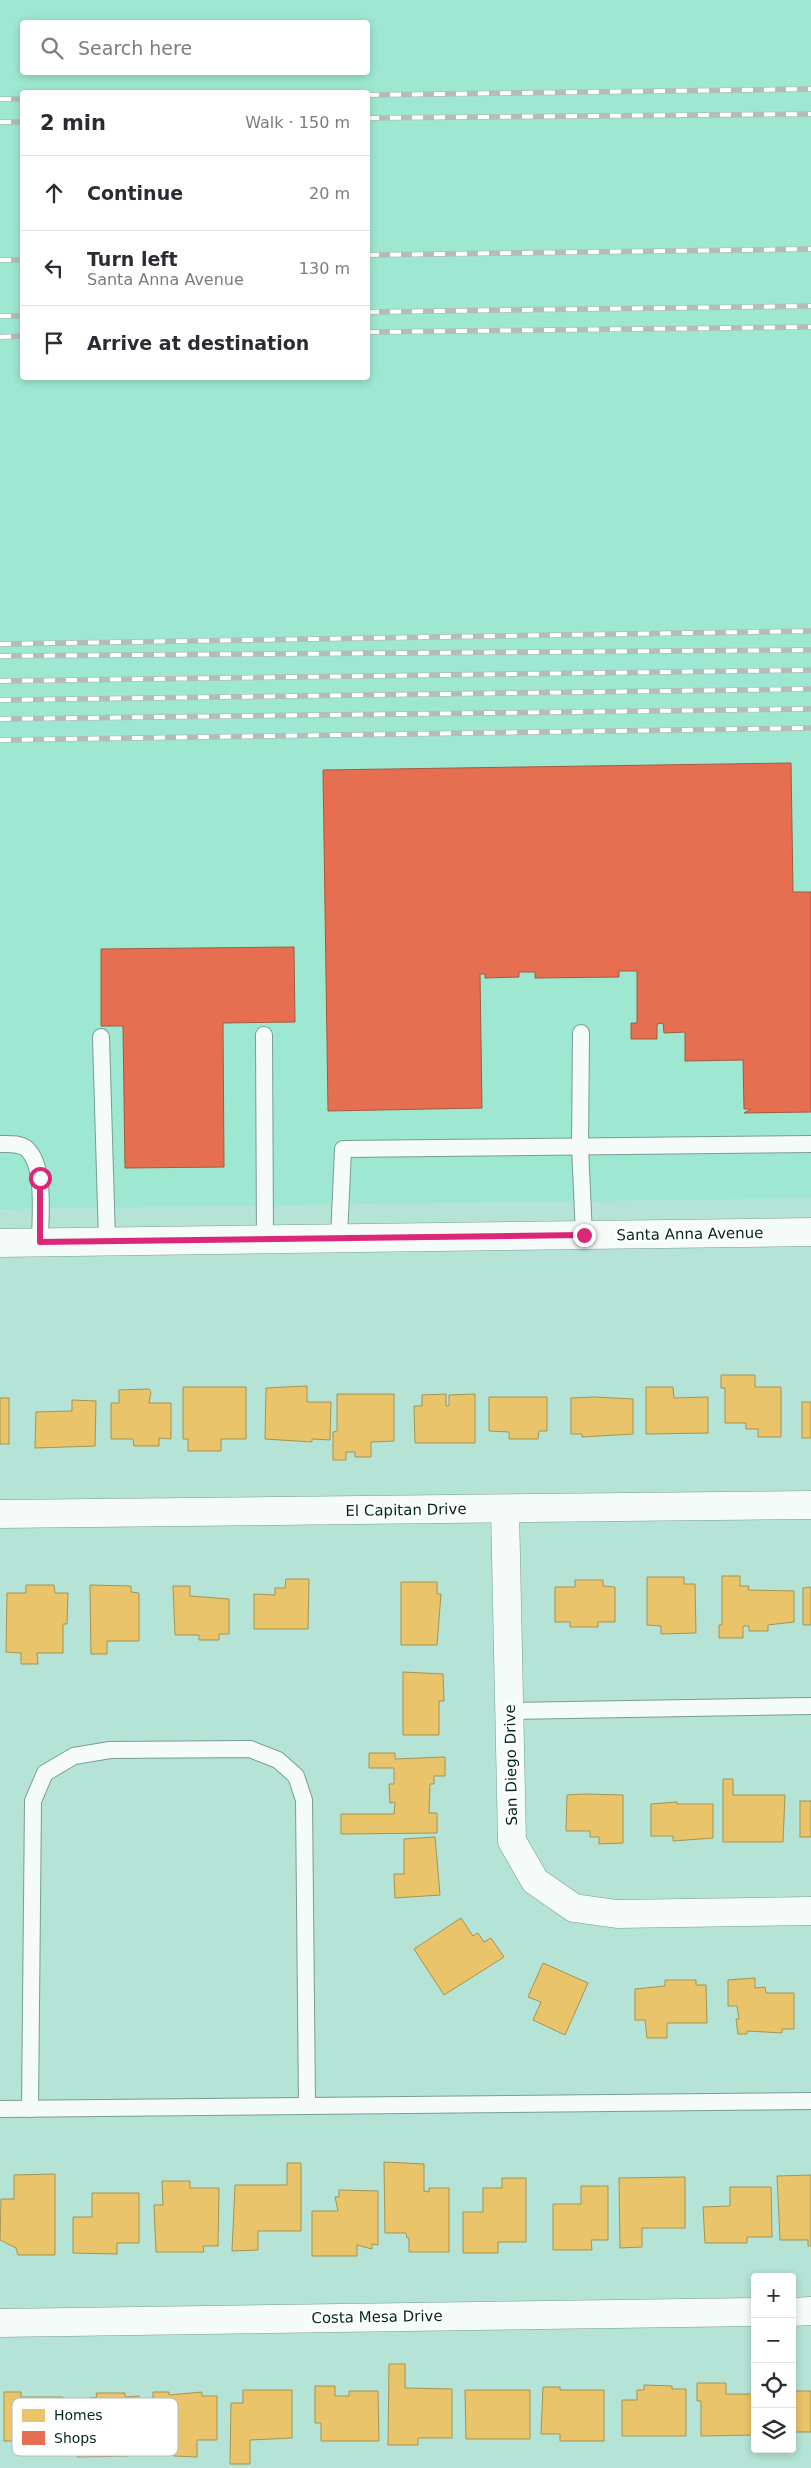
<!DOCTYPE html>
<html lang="en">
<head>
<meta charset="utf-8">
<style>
	body { margin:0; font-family:"DejaVu Sans",sans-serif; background:#f2f2f3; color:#2b2b33 }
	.controls { position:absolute; right:15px; bottom:15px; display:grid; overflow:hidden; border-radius:5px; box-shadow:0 2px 8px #0003 }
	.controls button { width:45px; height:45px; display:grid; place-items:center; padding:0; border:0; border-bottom:1px solid #e1e1e2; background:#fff; color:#2b2b33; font:25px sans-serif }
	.stop { position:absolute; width:15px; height:15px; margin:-11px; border:4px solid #db2777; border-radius:50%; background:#fff }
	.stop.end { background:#db2777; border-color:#fff; box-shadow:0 1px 5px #0008 }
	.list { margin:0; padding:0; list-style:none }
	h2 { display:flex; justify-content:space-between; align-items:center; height:65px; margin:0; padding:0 20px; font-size:21px }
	h2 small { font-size:16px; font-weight:400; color:#7c7c81 }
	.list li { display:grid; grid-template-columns:32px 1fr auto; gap:15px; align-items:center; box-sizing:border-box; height:75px; padding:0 20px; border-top:1px solid #e1e1e2 }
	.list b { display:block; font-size:19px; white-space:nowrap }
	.list p { margin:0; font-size:16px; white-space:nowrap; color:#7c7c81 }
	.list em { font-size:16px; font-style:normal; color:#7c7c81 }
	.icon { flex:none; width:28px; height:28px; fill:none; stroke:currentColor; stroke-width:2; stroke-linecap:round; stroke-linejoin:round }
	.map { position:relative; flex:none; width:811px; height:2468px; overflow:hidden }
	.search { position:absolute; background:#fff; box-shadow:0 2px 8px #0003; left:20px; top:20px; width:350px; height:55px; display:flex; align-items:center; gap:12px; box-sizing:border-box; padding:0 18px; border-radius:5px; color:#7c7c81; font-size:19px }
	.panel { position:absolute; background:#fff; box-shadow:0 2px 8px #0003; left:20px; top:90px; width:350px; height:290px; border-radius:5px }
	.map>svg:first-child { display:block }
	.built { fill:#9ee7d1; fill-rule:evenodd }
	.homes { fill:#e9c46a; stroke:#a49553 }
	.shops { fill:#e76f51; stroke:#a25a42 }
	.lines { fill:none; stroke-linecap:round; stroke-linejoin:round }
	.service-casing { stroke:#789e93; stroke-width:18 }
	.minor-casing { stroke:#789e93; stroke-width:29 }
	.service { stroke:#f4fbf9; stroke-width:16 }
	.minor { stroke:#f4fbf9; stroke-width:28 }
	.rail-casing { stroke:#b1bdb9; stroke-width:5.5 }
	.rail { stroke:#fff; stroke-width:4; stroke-dasharray:11; stroke-linecap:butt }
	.route { stroke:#db2777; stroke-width:6 }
	.labels { text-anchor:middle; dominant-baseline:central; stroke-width:5; stroke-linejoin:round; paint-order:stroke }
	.street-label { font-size:15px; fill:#02281e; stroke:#fff }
	.key { fill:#fff; stroke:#b3bebc; stroke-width:1 }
	.key-label { font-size:14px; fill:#02281e }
</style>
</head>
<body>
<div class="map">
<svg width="811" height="2468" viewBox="0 0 811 2468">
	<rect width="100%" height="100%" fill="#b5e3d5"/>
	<!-- built -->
	<path class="built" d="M0 0H811V1198L0 1209ZM22 22H368V72H22ZM22 92H368V378H22Z"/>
	<!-- homes -->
	<g class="homes">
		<polygon points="721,1375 755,1375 755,1387 781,1387 781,1437 758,1437 758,1429 746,1429 746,1423 725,1423 725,1388 721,1388"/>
		<polygon points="307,1386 307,1402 331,1402 330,1440 312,1439 312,1442 265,1439 266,1388"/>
		<polygon points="183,1387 246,1387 246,1439 221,1439 221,1451 188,1451 188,1439 183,1439"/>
		<polygon points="646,1387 673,1387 674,1398 708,1397 708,1433 646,1434"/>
		<polygon points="149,1389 151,1392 149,1403 171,1403 171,1439 159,1438 159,1446 134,1446 133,1439 111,1439 111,1403 119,1403 119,1390"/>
		<polygon points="337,1394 394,1394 394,1441 371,1442 371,1457 355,1457 355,1452 346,1452 346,1460 333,1460 333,1432 337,1431"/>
		<polygon points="446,1394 446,1406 449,1406 449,1395 475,1394 475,1443 415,1443 414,1406 422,1406 422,1395"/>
		<polygon points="489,1397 547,1397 547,1431 539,1431 538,1439 509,1439 509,1432 489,1431"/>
		<polygon points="594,1397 633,1399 633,1434 582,1437 582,1434 571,1434 571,1398"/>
		<rect x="0" y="1398" width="9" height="46"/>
		<polygon points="72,1400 96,1401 95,1446 35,1448 36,1412 72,1411"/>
		<rect x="802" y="1402" width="9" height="36"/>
		<polygon points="722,1576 740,1576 740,1586 749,1586 748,1590 794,1591 794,1622 768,1625 768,1631 749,1631 749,1626 743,1626 743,1638 719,1638 719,1625 722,1625"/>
		<polygon points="647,1577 684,1577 684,1584 695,1584 696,1633 661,1634 661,1626 647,1625"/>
		<polygon points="286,1579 309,1579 308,1629 254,1629 254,1594 275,1595 275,1588 285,1588"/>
		<polygon points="575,1580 603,1580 603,1586 615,1587 615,1622 598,1622 598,1627 570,1627 570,1622 555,1622 555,1587 575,1587"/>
		<polygon points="401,1582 437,1582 437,1594 441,1594 437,1645 401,1645"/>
		<polygon points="26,1585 54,1585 55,1593 68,1593 67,1624 63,1624 63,1653 37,1653 38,1664 21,1664 21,1653 6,1652 7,1593 26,1593"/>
		<polygon points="90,1585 131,1586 131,1592 139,1593 139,1641 107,1641 107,1654 91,1654"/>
		<polygon points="173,1586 190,1586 190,1596 229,1599 229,1634 219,1634 219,1640 199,1640 199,1635 175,1635"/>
		<polygon points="811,1587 811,1625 803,1625 803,1588"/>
		<polygon points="403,1672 443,1674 444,1701 439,1701 439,1735 403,1735"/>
		<polygon points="369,1753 395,1753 395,1759 445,1757 445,1776 434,1776 434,1784 430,1784 429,1813 437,1813 437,1833 341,1834 341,1814 394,1814 395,1802 390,1803 389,1784 394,1784 394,1768 369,1768"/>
		<polygon points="723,1779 733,1779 733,1795 785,1795 783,1842 723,1842"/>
		<polygon points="585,1794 623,1795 623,1843 599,1844 599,1837 590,1837 590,1831 566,1831 567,1795"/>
		<rect x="800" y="1801" width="11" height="36"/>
		<polygon points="677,1802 677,1804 713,1804 713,1838 673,1841 673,1836 651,1836 651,1804"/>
		<polygon points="435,1837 440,1895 395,1898 394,1874 404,1874 404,1839"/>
		<polygon points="461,1918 473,1936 478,1933 484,1942 491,1938 504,1957 444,1995 414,1949"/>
		<polygon points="543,1963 588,1983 565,2035 533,2020 541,2002 528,1997"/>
		<polygon points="755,1978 755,1988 765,1987 766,1993 794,1993 794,2029 782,2029 782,2033 747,2031 747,2034 738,2034 736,2019 739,2019 737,2006 728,2006 728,1980"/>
		<polygon points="665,1980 696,1980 696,1985 706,1985 707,2023 667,2023 667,2038 647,2038 645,2020 635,2020 635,1989 665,1986"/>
		<polygon points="384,2162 424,2164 424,2191 429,2192 429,2188 449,2188 449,2252 409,2252 409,2238 407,2238 406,2233 385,2233"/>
		<polygon points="287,2163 301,2163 301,2231 258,2231 258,2250 232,2251 235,2185 287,2185"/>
		<polygon points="55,2174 55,2255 18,2255 16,2248 0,2240 1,2199 14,2199 14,2175"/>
		<polygon points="811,2175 811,2246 808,2246 808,2240 780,2240 777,2176"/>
		<polygon points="685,2177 685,2228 642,2228 642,2247 620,2248 619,2178"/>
		<polygon points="502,2178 526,2178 526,2242 498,2242 498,2253 463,2253 463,2212 483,2212 483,2188 502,2188"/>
		<polygon points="162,2181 190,2181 190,2188 219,2188 218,2246 203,2246 204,2252 156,2252 154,2205 163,2205"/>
		<polygon points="581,2186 608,2186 608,2240 591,2240 592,2250 553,2250 553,2204 581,2204"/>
		<polygon points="730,2187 771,2187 772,2237 747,2237 747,2243 705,2243 703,2207 730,2206"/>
		<polygon points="339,2190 378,2191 378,2245 372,2244 372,2249 357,2245 357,2256 312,2256 312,2211 338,2211 335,2197 339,2197"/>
		<polygon points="92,2193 139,2193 139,2243 117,2243 117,2254 73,2253 73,2217 92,2217"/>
		<polygon points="389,2364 405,2364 405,2388 452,2389 452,2438 418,2438 418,2445 388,2445"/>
		<polygon points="697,2383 726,2383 726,2394 755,2394 755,2435 701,2436 701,2401 697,2401"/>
		<polygon points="644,2385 672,2386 672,2389 686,2389 686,2436 622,2436 622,2400 637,2400 637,2390 644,2390"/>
		<polygon points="315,2386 335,2386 335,2396 349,2396 349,2391 378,2391 379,2441 321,2441 321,2423 315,2423"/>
		<polygon points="543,2387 560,2387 560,2390 604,2390 604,2441 560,2441 560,2434 541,2434"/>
		<polygon points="243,2390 292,2390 292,2438 250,2440 250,2464 230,2464 231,2403 243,2403"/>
		<polygon points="465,2390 530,2390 530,2439 466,2439"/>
		<polygon points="793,2391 811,2391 811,2432 794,2432 792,2435"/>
		<polygon points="4,2392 21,2392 21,2397 63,2397 63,2435 65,2435 66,2449 28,2448 28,2441 4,2441"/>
		<polygon points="153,2392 169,2392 169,2395 202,2392 202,2396 217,2396 217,2440 197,2440 197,2457 174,2456 174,2439 162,2439 162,2428 153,2428"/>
		<polygon points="96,2393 125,2393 125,2397 139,2396 140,2446 128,2447 128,2456 77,2457 76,2407 91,2407 90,2398 97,2397"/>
	</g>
	<!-- shops -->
	<g class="shops">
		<polygon points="791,763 793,892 811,892 811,1112 744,1113 751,1109 744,1109 743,1060 685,1061 685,1032 664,1033 663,1023 657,1024 657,1039 631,1039 631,1023 637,1023 637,971 619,971 619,977 535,978 535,972 519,972 519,977 485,978 485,974 480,974 482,1108 328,1111 323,770"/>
		<polygon points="294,947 295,1022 223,1023 224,1167 125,1168 123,1026 101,1026 101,949"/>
	</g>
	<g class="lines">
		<!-- service casing -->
		<g class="service-casing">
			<g id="service">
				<polyline points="581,1033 580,1147 584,1235"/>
				<polyline points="264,1035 265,1239"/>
				<polyline points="101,1037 107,1241"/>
				<path d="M0 1144C9 1144 20 1143 27 1149 46 1167 40 1218 40 1242"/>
				<polyline points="339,1238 343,1149 811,1144"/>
				<polyline points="509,1711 811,1706"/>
				<polyline points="0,2109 811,2101"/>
				<polyline points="30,2109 33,1801 45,1773 74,1756 110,1750 250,1749 278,1760 296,1776 304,1800 307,2106"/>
			</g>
		</g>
		<!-- minor casing -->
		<g class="minor-casing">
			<g id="minor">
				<polyline points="0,1243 811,1232"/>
				<polyline points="505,1509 512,1841 535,1881 574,1908 617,1914 811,1911"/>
				<polyline points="0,1514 811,1505"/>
				<polyline points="792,2312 811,2311"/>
				<polyline points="0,2323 755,2312"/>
			</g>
		</g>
		<!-- service -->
		<use href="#service" class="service"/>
		<!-- minor -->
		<use href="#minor" class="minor"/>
		<!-- rail casing -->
		<g class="rail-casing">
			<g id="rail">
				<polyline points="368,95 811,89"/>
				<polyline points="0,99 22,99"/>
				<polyline points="368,118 811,114"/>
				<polyline points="0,122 22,122"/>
				<polyline points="368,255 811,249"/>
				<polyline points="0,260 22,260"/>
				<polyline points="368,312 811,306"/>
				<polyline points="0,316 22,316"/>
				<polyline points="368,332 811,327"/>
				<polyline points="0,337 22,336"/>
				<polyline points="0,644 811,631"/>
				<polyline points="0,656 811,650"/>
				<polyline points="0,681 811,670"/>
				<polyline points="0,700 811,689"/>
				<polyline points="0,719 811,709"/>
				<polyline points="0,740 811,728"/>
			</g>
		</g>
		<!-- rail -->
		<use href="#rail" class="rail"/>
	</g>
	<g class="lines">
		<!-- route -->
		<polyline class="route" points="40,1178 40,1242 584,1235"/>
	</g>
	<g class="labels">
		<!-- street labels -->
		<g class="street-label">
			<text transform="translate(690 1234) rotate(-1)">Santa Anna Avenue</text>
			<text transform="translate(406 1510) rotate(-1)">El Capitan Drive</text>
			<text transform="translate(511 1765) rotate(-91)">San Diego Drive</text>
			<text transform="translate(377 2317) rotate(-1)">Costa Mesa Drive</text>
		</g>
	</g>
	<!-- legend -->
	<rect x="12" y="2398" width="166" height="58" rx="8" class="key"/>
	<rect x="22" y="2409" width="23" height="13" fill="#e9c46a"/>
	<rect x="22" y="2431" width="23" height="14" fill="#e76f51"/>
	<g class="key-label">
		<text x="54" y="2420">Homes</text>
		<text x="54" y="2443">Shops</text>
	</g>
</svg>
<div class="controls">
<button>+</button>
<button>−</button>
<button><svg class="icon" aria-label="locate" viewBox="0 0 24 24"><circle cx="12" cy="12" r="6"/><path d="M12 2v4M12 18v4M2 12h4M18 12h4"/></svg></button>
<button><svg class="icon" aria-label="layers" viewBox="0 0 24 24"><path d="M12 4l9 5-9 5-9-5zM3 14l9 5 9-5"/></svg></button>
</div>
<div class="stop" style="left:40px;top:1178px"></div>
<div class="stop end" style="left:584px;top:1235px"></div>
<div class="search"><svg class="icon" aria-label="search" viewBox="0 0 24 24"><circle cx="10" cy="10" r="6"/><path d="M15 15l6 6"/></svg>Search here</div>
<section class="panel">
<h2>2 min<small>Walk · 150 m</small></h2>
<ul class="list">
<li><svg class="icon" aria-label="ahead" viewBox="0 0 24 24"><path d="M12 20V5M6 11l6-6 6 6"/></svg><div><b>Continue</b></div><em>20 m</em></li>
<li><svg class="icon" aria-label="left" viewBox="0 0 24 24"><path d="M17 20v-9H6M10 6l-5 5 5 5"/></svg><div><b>Turn left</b><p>Santa Anna Avenue</p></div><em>130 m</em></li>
<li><svg class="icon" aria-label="arrive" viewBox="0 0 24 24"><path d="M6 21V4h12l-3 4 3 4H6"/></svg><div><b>Arrive at destination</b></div></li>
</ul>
</section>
</div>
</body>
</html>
